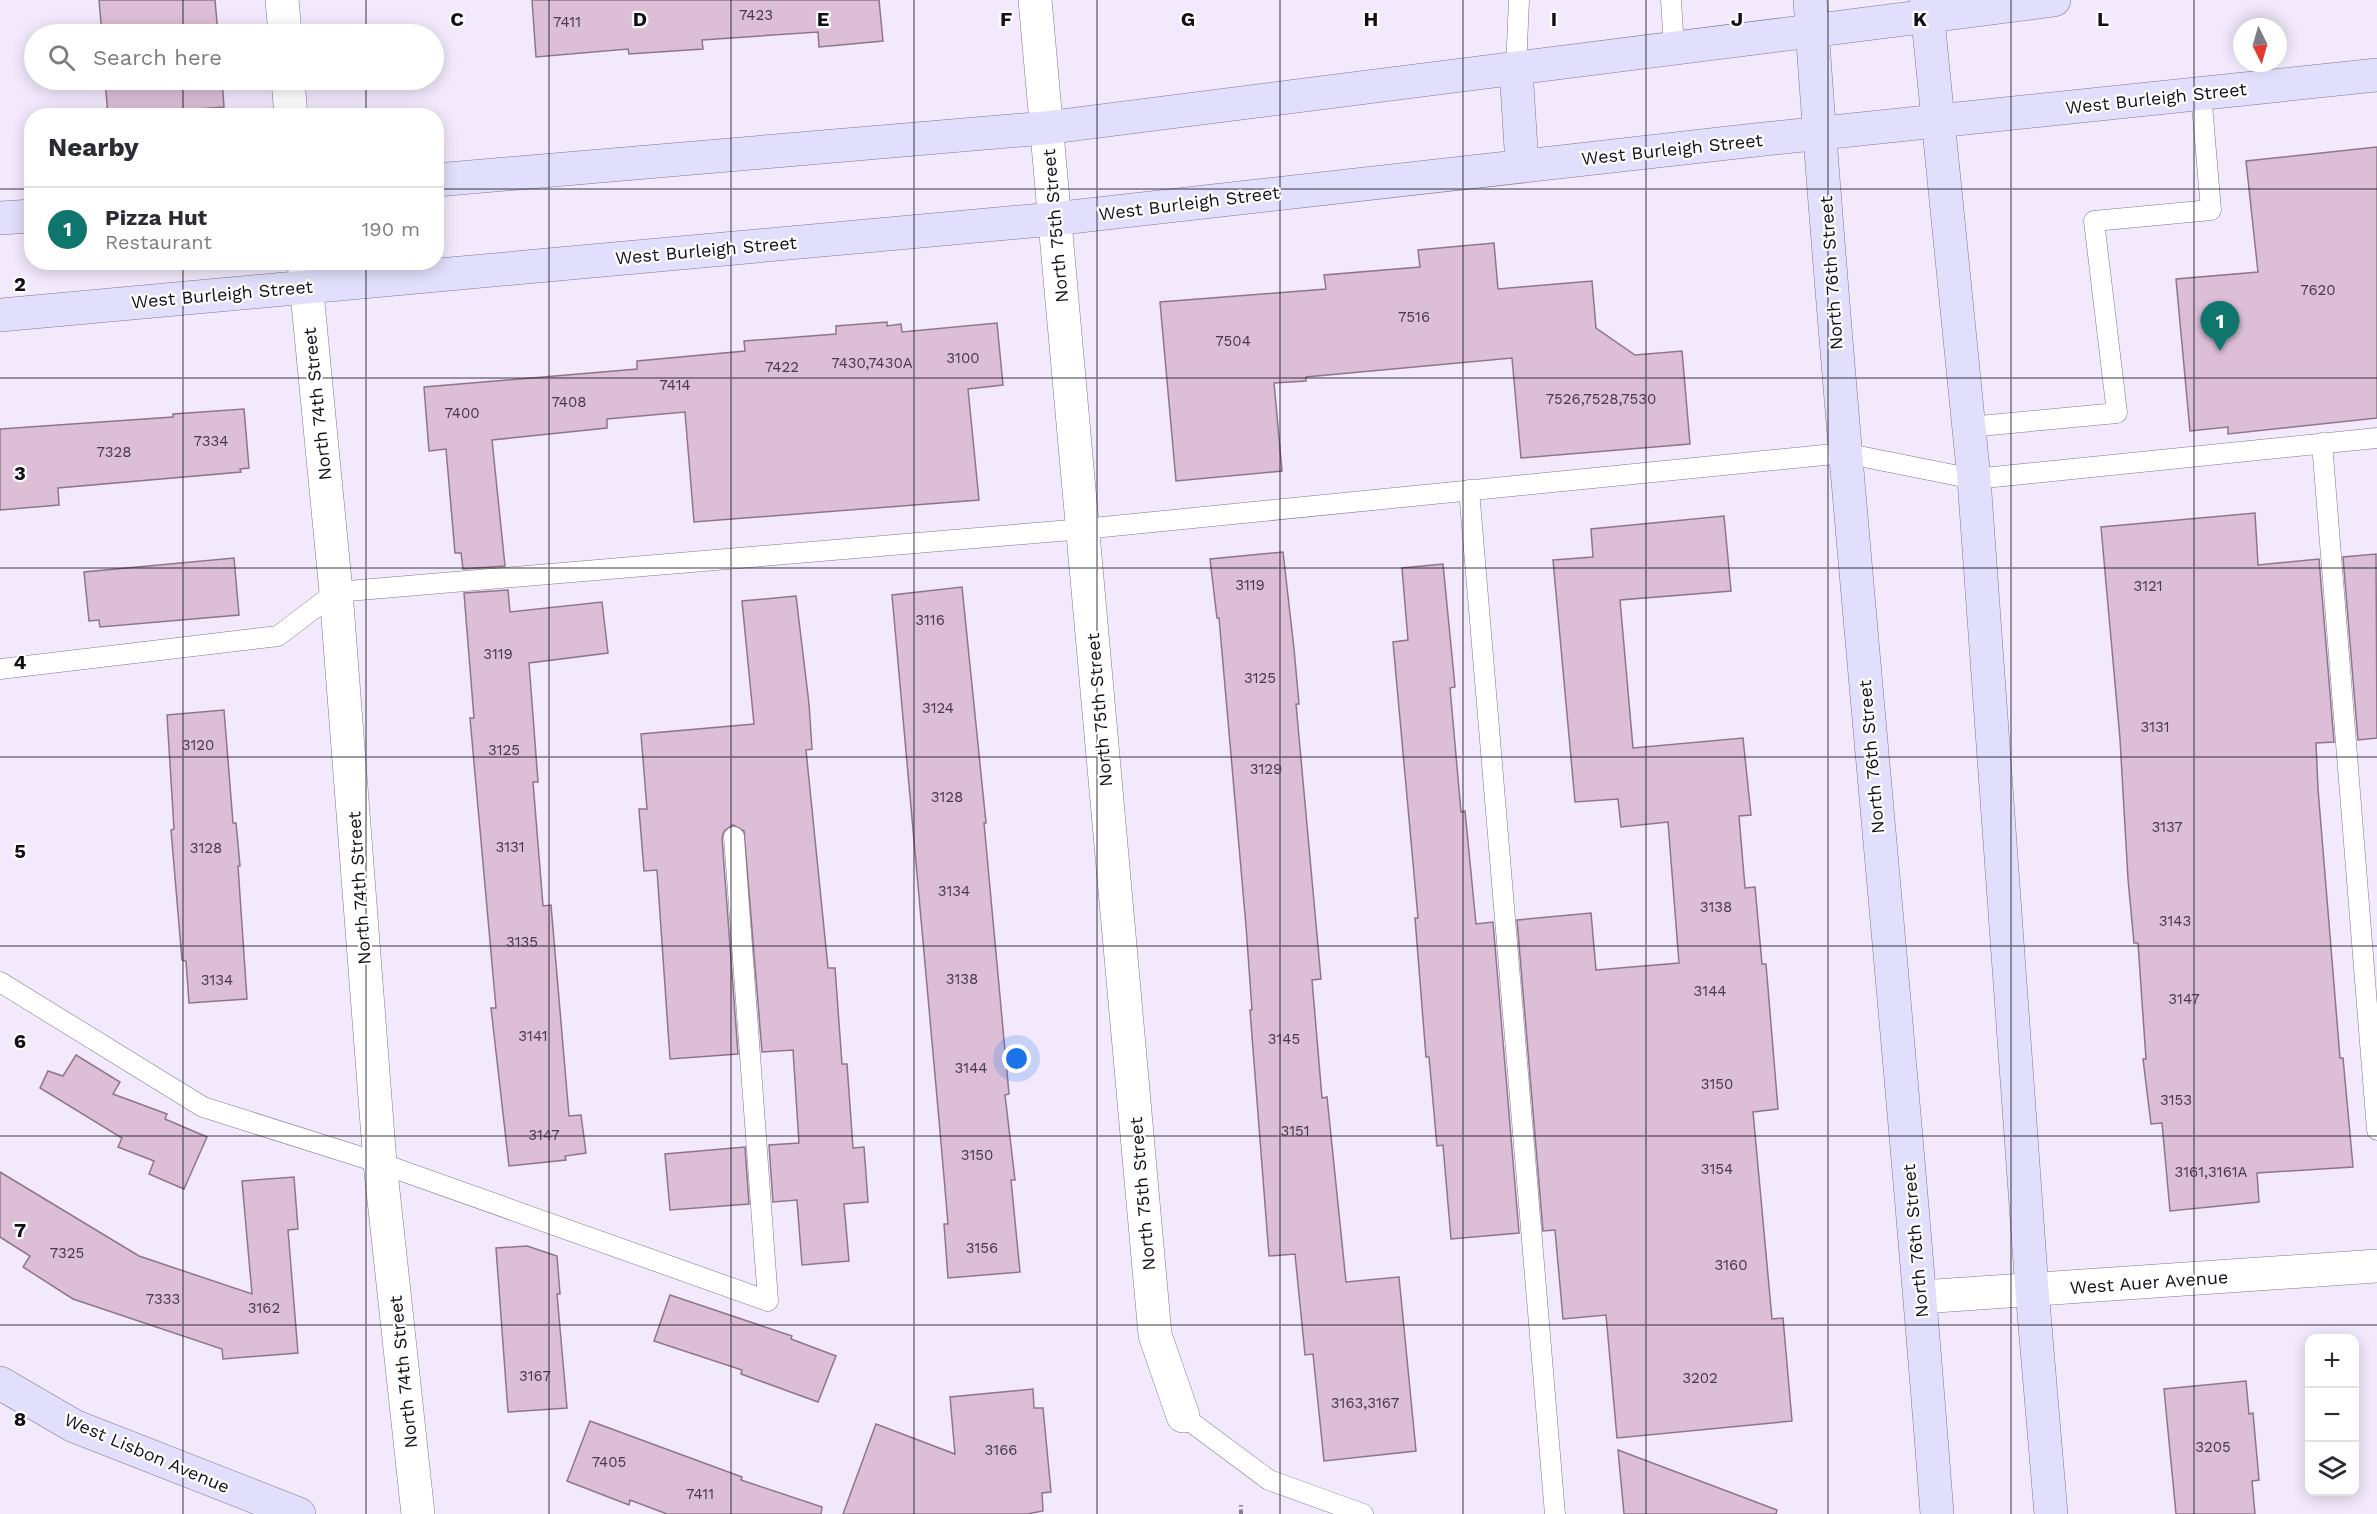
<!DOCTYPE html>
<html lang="en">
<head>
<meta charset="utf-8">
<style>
	body { margin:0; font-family:"Work Sans",sans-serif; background:#f2f2f3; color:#2b2b33 }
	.controls { position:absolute; right:18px; bottom:18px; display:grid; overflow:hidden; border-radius:12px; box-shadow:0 3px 15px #0003 }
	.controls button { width:54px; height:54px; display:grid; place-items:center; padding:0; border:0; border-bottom:2px solid #e1e1e2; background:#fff; color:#2b2b33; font:30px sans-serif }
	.compass { position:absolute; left:2233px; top:18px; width:54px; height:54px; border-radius:50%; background:#fff; box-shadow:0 3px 15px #0003; rotate:175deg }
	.you { position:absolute; left:1017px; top:1059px; width:21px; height:21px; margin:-15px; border:4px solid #fff; border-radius:50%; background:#1a73e8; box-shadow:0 0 0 9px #1a73e833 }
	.badge { display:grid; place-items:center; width:39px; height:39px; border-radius:50%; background:#0f766e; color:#fff; font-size:20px; font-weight:700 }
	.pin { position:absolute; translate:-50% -50px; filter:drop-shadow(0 2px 3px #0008) }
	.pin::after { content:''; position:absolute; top:32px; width:21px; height:18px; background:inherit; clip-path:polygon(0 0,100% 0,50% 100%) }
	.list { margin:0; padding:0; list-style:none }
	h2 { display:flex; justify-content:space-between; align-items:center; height:78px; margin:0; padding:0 24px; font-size:26px }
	h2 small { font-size:20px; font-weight:400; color:#7c7c81 }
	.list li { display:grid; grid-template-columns:39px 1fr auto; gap:18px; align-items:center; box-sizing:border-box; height:84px; padding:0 24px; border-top:2px solid #e1e1e2 }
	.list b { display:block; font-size:22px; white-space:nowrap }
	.list p { margin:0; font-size:20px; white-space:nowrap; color:#7c7c81 }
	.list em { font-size:20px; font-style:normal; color:#7c7c81 }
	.icon { flex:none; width:33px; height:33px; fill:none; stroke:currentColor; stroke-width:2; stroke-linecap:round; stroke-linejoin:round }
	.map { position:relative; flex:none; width:2377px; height:1514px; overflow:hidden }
	.search { position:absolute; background:#fff; box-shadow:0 3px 15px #0003; left:24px; top:24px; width:420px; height:66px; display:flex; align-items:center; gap:15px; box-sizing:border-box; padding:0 21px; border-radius:33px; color:#7c7c81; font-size:22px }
	.panel { position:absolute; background:#fff; box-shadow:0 3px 15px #0003; left:24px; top:108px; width:420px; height:162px; border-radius:24px }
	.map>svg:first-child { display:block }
	.building { fill:#dcbfd7; stroke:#8f758b; stroke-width:1.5 }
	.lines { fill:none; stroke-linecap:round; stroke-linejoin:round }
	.service-casing { stroke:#837490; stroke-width:21 }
	.minor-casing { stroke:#837490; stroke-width:34 }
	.secondary-casing { stroke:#837490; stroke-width:34 }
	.path { stroke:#857e8d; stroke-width:4; stroke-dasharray:4.5 3; stroke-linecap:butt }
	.service { stroke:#fff; stroke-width:20 }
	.minor { stroke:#fff; stroke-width:33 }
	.secondary { stroke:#e1dffb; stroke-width:33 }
	.grid { fill:none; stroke:#140e19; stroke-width:1.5; stroke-opacity:0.55 }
	.labels { text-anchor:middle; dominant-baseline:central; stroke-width:4.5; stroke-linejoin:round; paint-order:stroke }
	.number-label { font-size:15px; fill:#463a48 }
	.street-label { font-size:18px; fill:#140e19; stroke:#fff }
	.grid-label { font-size:20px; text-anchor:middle; font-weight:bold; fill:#140e19; stroke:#fff; stroke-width:4.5; stroke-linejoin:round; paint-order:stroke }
</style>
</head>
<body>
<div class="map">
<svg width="2377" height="1514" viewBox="0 0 2377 1514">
	<rect width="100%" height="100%" fill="#f2e9fc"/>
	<!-- building -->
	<g class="building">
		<polygon points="99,0 215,0 218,34 102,34"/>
		<polygon points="532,0 879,0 883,41 819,47 818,32 702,40 703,49 629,54 628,49 536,57"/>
		<polygon points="105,80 222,80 224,107 108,116"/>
		<polygon points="2377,147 2377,418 2228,434 2228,427 2190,431 2176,279 2258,272 2246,161"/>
		<polygon points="1494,243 1498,289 1592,281 1596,328 1635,355 1682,351 1690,444 1521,458 1512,358 1306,377 1306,381 1274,383 1282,471 1176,481 1160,302 1326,289 1324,275 1420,267 1418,250"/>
		<polygon points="887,322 887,326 901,324 902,332 997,323 1003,385 968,389 979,500 694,522 685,412 607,419 607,428 492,440 505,566 463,569 461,553 455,553 446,449 429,451 424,387 637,369 637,361 745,351 744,341 836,334 836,326"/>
		<polygon points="244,409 249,468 240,469 241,472 58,488 59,505 0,510 0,429 173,417 173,414"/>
		<polygon points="2255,513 2258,565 2319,559 2334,742 2316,743 2318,789 2340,1058 2343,1058 2353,1167 2257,1173 2259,1202 2170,1211 2162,1123 2151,1124 2143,1059 2146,1059 2138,943 2134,943 2128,879 2120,739 2101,527"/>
		<polygon points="1724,516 1731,591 1620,600 1633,748 1743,738 1751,815 1739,816 1745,888 1755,887 1762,964 1766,964 1778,1109 1753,1112 1772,1319 1783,1318 1792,1421 1617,1438 1606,1315 1563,1319 1555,1230 1543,1231 1517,920 1591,913 1596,970 1679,963 1668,822 1621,827 1618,799 1575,802 1553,560 1593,557 1591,529"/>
		<polygon points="1283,552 1294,649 1299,704 1296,704 1321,979 1312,980 1322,1098 1327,1097 1346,1282 1399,1277 1416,1451 1324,1461 1313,1354 1305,1355 1295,1254 1269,1256 1250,1010 1252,1010 1246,926 1219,618 1217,618 1210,559"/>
		<polygon points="2376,554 2377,738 2358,740 2343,557"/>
		<polygon points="234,558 239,615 100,627 99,620 89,621 84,572"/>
		<polygon points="1443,564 1455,687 1450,688 1461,812 1465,811 1476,924 1493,922 1519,1233 1451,1239 1443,1145 1437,1146 1429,1057 1426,1057 1415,918 1418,918 1393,642 1408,640 1402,568"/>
		<polygon points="962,587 986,823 984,823 1009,1094 1005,1095 1015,1180 1011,1180 1020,1272 948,1278 944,1224 948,1224 940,1131 892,595"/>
		<polygon points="508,590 510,612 602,602 608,653 529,663 538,782 533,782 543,906 551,905 569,1116 581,1115 586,1153 565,1156 566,1160 509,1166 491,1008 496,1008 470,718 474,718 464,593"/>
		<polygon points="796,596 809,704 812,749 806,750 828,968 835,968 842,1064 847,1064 853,1148 864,1147 868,1202 844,1204 849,1261 802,1265 797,1200 773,1202 769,1145 799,1143 793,1050 762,1052 744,831 733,825 724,831 722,838 738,1054 670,1059 657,870 644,871 639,809 647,809 641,734 754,724 742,601"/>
		<polygon points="224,710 233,823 236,823 240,866 238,866 247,999 189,1003 186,961 182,960 171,830 174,829 167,715"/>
		<polygon points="76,1055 120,1082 113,1094 167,1114 165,1119 207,1137 184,1189 149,1174 154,1161 118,1147 122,1138 40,1088 48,1071 63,1076"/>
		<polygon points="745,1147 749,1204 670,1210 665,1154"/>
		<polygon points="0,1172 139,1256 252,1294 242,1181 294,1177 298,1229 288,1230 298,1353 223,1359 222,1349 73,1299 23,1267 30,1256 0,1237"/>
		<polygon points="527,1246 557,1256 560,1294 557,1294 567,1408 508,1412 496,1248"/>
		<polygon points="670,1295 792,1336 791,1339 836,1356 818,1402 741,1374 742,1370 654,1341"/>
		<polygon points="2246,1381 2249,1414 2253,1413 2259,1480 2252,1481 2255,1514 2176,1514 2164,1389"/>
		<polygon points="1033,1389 1034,1408 1043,1408 1051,1492 1042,1493 1043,1511 1027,1514 843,1514 876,1424 955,1454 950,1397"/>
		<polygon points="590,1421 742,1477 741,1480 822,1507 821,1514 667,1514 630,1500 629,1505 567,1481"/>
		<polygon points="1618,1450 1777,1510 1776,1514 1624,1514"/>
	</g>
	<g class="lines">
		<!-- service casing -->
		<g class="service-casing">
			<g id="service">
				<polyline points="1671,0 1674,48"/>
				<polyline points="1516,69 1519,0"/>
				<polyline points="1969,427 2117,413 2094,221 2211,210 2201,93"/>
				<polyline points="2322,443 2377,1130"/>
				<polyline points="1469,490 1555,1514"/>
				<polyline points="0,669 278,636 336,592 1083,529 1844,453 1974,479 2377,438"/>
				<polyline points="0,982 203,1107 380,1163 768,1301 734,837"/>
				<polyline points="1183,1416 1269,1480 1363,1514"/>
			</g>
		</g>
		<!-- minor casing -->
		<g class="minor-casing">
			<g id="minor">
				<polyline points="282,0 285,34"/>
				<polyline points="1035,0 1155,1335 1183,1416"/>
				<polyline points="288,80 291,116"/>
				<polyline points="304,262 336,592 380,1163 418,1514"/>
				<polyline points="1921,1297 2377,1266"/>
			</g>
		</g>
		<!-- secondary casing -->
		<g class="secondary-casing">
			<g id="secondary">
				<path d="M1810 0C1845 505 1899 1009 1937 1514"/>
				<polyline points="1926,0 1974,479 2032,1290 2051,1514"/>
				<polyline points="1516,69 1522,165"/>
				<polyline points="436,180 1045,128 2054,0"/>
				<polyline points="0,218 32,216"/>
				<polyline points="0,315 1053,219 1755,140 2377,75"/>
				<polyline points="0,1383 74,1426 299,1514"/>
			</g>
		</g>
		<!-- path -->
		<polyline class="path" points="1241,1514 1241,1505"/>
		<!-- service -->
		<use href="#service" class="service"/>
		<!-- minor -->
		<use href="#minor" class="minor"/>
		<!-- secondary -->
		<use href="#secondary" class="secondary"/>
	</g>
	<!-- grid -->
	<path class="grid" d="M183 0V34M366 0V34M549 0V1514M731 0V1514M914 0V1514M1097 0V1514M1280 0V1514M1463 0V1514M1646 0V1514M1828 0V1514M2011 0V1514M2194 0V1514M183 80V116M366 80V116M0 189H32M436 189H2377M183 262V1514M366 262V1514M0 378H2377M0 568H2377M0 757H2377M0 946H2377M0 1136H2377M0 1325H2377"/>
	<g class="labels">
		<!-- number labels -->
		<g class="number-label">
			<text x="756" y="15">7423</text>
			<text x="567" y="22">7411</text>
			<text x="2318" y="290">7620</text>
			<text x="1414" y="317">7516</text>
			<text x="1233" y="341">7504</text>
			<text x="963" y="358">3100</text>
			<text x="872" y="363">7430,7430A</text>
			<text x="782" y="367">7422</text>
			<text x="675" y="385">7414</text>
			<text x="1601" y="399">7526,7528,7530</text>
			<text x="569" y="402">7408</text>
			<text x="462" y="413">7400</text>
			<text x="211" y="441">7334</text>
			<text x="114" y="452">7328</text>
			<text x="1250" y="585">3119</text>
			<text x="2148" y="586">3121</text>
			<text x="930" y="620">3116</text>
			<text x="498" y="654">3119</text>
			<text x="1260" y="678">3125</text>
			<text x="938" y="708">3124</text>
			<text x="2155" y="727">3131</text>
			<text x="198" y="745">3120</text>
			<text x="504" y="750">3125</text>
			<text x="1266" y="769">3129</text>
			<text x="947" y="797">3128</text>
			<text x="2167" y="827">3137</text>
			<text x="510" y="847">3131</text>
			<text x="206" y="848">3128</text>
			<text x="954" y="891">3134</text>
			<text x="1716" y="907">3138</text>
			<text x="2175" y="921">3143</text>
			<text x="522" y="942">3135</text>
			<text x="962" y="979">3138</text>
			<text x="217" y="980">3134</text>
			<text x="1710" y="991">3144</text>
			<text x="2184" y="999">3147</text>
			<text x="533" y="1036">3141</text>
			<text x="1284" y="1039">3145</text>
			<text x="971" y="1068">3144</text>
			<text x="1717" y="1084">3150</text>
			<text x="2176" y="1100">3153</text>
			<text x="1295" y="1131">3151</text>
			<text x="544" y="1135">3147</text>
			<text x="977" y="1155">3150</text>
			<text x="1717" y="1169">3154</text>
			<text x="2211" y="1172">3161,3161A</text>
			<text x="982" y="1248">3156</text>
			<text x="67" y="1253">7325</text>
			<text x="1731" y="1265">3160</text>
			<text x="163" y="1299">7333</text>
			<text x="264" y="1308">3162</text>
			<text x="535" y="1376">3167</text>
			<text x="1700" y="1378">3202</text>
			<text x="1365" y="1403">3163,3167</text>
			<text x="2213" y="1447">3205</text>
			<text x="1001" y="1450">3166</text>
			<text x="609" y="1462">7405</text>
			<text x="700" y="1494">7411</text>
		</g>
		<!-- street labels -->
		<g class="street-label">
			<text transform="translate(2156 98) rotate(-6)">West Burleigh Street</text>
			<text transform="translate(1672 149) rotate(-6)">West Burleigh Street</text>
			<text transform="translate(1189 203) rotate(-7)">West Burleigh Street</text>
			<text transform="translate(1055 226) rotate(-95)">North 75th Street</text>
			<text transform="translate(706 250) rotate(-5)">West Burleigh Street</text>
			<text transform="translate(1831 273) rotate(-94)">North 76th Street</text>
			<text transform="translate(222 294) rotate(-5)">West Burleigh Street</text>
			<text transform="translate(317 404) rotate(-96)">North 74th Street</text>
			<text transform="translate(1099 710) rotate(-95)">North 75th Street</text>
			<text transform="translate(1871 757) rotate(-95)">North 76th Street</text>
			<text transform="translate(359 888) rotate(-94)">North 74th Street</text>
			<text transform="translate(1142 1194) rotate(-95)">North 75th Street</text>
			<text transform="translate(1915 1241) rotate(-95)">North 76th Street</text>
			<text transform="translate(2149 1282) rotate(-4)">West Auer Avenue</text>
			<text transform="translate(403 1372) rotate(-96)">North 74th Street</text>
			<text transform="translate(147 1453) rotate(23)">West Lisbon Avenue</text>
		</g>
	</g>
	<g class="grid-label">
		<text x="457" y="26">C</text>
		<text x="640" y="26">D</text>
		<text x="823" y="26">E</text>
		<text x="1006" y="26">F</text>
		<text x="1188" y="26">G</text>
		<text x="1371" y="26">H</text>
		<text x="1554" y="26">I</text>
		<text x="1737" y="26">J</text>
		<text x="1920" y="26">K</text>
		<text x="2103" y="26">L</text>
		<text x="20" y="291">2</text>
		<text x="20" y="480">3</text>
		<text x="20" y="669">4</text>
		<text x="20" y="858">5</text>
		<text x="20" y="1048">6</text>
		<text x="20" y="1237">7</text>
		<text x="20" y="1426">8</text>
	</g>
</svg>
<div class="controls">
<button>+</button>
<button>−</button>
<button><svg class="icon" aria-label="layers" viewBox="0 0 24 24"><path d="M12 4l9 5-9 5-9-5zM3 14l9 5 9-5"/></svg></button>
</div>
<svg class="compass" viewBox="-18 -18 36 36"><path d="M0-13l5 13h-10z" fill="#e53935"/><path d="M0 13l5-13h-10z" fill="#7c7c81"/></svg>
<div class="you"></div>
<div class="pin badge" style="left:2220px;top:351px">1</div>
<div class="search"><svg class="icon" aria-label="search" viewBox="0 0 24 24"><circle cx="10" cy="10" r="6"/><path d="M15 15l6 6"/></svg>Search here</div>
<section class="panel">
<h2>Nearby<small></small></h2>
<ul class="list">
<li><span class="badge">1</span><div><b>Pizza Hut</b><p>Restaurant</p></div><em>190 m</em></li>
</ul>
</section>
</div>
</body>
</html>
